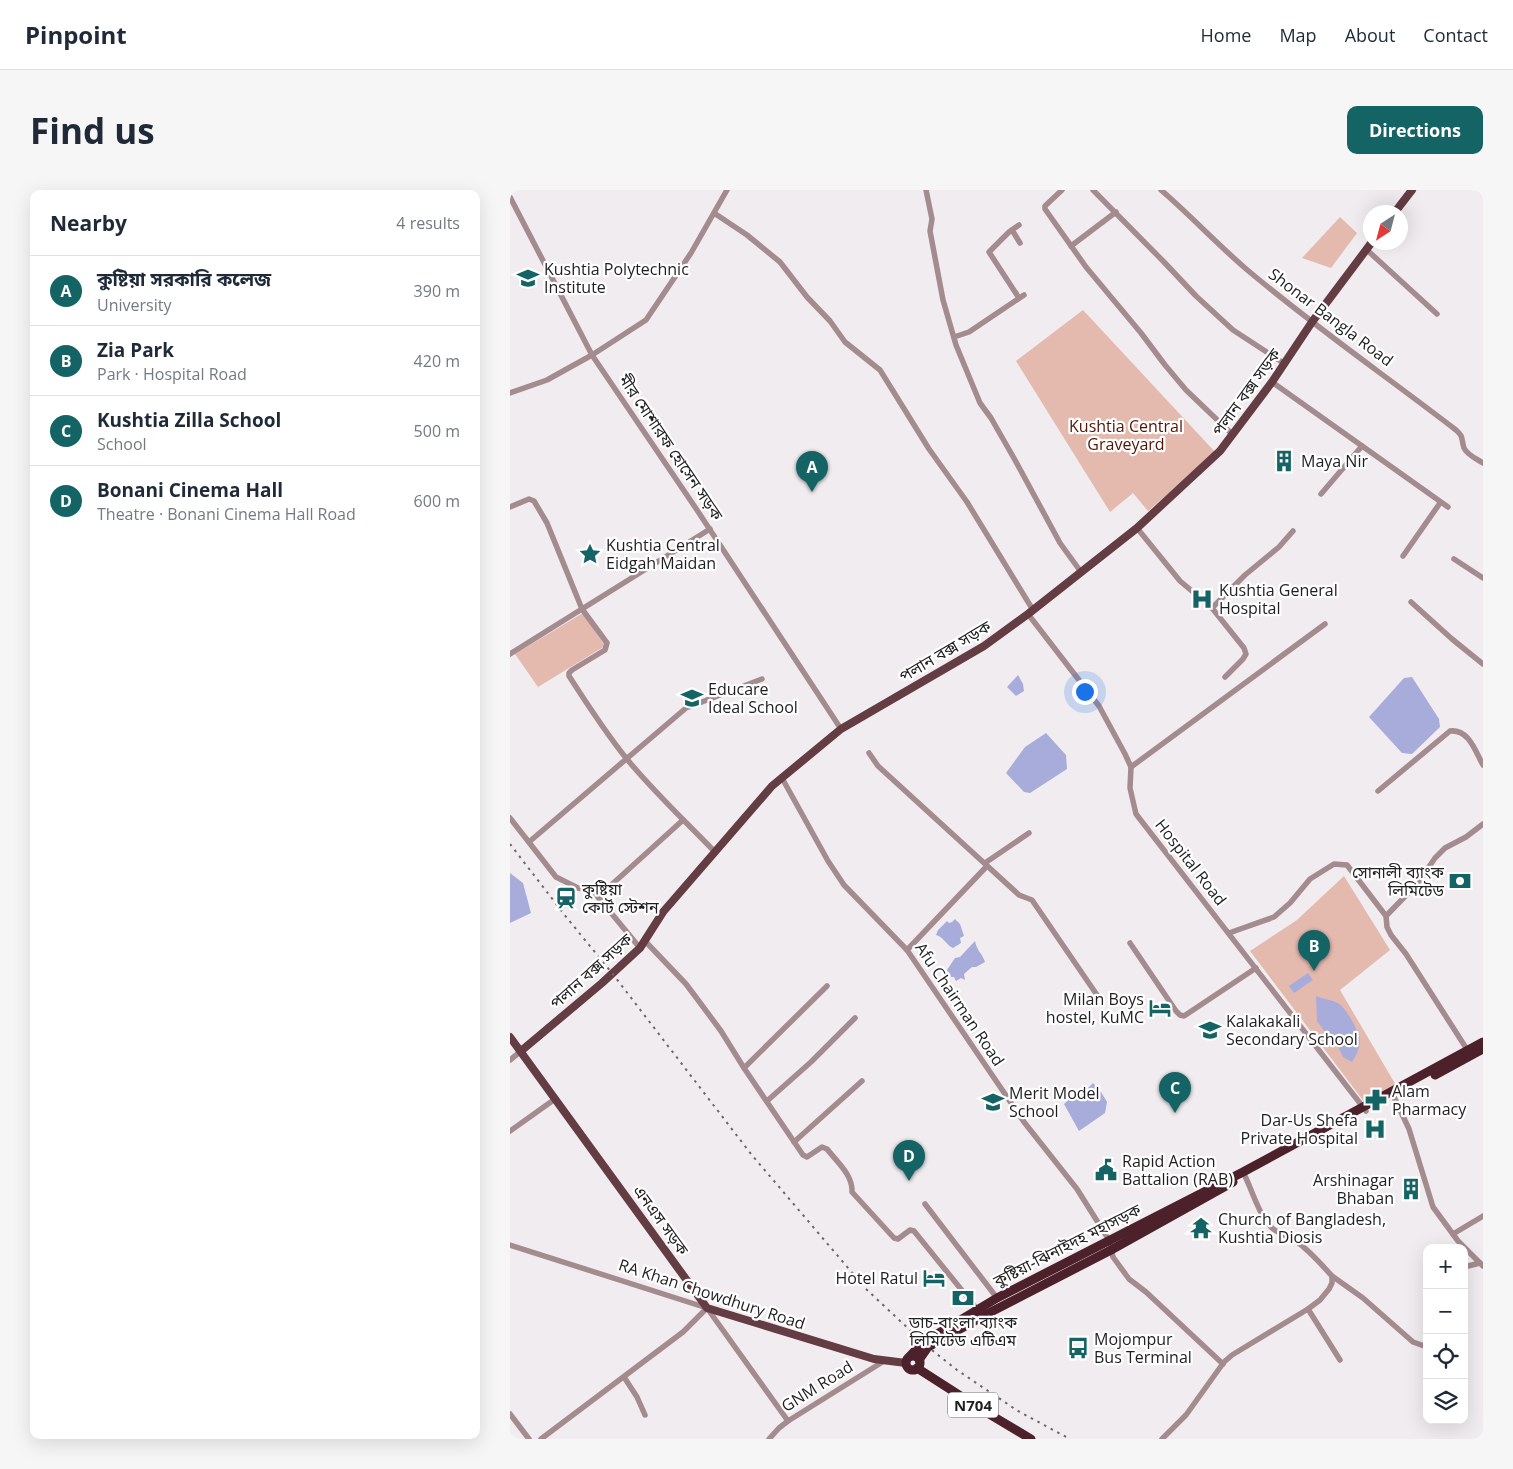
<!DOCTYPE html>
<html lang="en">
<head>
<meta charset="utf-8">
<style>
	body { margin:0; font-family:"Open Sans","Noto Sans Bengali",sans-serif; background:#f6f6f7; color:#1f2937 }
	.controls { position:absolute; right:15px; bottom:15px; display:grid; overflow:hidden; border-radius:10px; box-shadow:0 5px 20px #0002 }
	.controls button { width:45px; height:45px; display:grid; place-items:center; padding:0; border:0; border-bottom:1px solid #e0e1e3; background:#fff; color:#1f2937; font:25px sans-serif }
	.compass { position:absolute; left:853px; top:15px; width:45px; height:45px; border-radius:50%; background:#fff; box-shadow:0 5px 20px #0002; rotate:216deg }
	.you { position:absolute; left:574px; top:501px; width:18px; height:18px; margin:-12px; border:4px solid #fff; border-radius:50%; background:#1a73e8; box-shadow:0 0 0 8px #1a73e833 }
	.badge { display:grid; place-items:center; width:32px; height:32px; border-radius:50%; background:#156465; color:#fff; font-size:16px; font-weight:700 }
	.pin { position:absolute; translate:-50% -41px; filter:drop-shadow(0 1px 2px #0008) }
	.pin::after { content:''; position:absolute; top:26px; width:18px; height:15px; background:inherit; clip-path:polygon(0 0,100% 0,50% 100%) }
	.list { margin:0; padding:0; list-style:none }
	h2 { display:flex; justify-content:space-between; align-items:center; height:65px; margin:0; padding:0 20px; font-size:21px }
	h2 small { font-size:16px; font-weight:400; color:#747a83 }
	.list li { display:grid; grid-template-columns:32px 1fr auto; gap:15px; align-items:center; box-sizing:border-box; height:70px; padding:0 20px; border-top:1px solid #e0e1e3 }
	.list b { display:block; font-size:19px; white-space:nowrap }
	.list p { margin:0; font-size:16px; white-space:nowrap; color:#747a83 }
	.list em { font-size:16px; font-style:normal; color:#747a83 }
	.icon { flex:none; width:28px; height:28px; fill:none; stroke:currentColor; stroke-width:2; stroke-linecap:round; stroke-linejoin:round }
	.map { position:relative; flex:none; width:973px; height:1249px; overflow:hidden; border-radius:10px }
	header { display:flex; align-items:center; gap:30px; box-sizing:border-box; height:70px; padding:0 25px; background:#fff; border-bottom:1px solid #e0e1e3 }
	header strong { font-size:24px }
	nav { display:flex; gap:28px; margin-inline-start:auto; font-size:18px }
	.intro { display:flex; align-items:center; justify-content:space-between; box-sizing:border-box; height:120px; padding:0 30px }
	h1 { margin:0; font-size:35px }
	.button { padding:12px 22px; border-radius:10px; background:#156465; color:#fff; font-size:18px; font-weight:700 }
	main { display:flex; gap:30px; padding:0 30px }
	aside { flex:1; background:#fff; border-radius:10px; box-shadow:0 5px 20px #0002 }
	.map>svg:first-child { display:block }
	.green { fill:#e4b9ae }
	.water { fill:#a8acda }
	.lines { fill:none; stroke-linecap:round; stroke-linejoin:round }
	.minor { stroke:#a48b8f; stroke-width:5.5 }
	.major { stroke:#633c44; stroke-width:8 }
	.highway { stroke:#4c212b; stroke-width:9 }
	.rail { stroke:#696668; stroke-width:2; stroke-dasharray:2.5 5; stroke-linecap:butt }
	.labels { text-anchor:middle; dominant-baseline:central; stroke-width:4.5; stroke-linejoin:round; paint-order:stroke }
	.shield { fill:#fff; stroke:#636263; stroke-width:1 }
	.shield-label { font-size:15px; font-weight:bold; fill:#201f20 }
	.poi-label { font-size:16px; fill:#201f20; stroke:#fff; text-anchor:start }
	.street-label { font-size:16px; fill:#201f20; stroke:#fff }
	.park-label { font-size:16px; fill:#521404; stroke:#fff }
</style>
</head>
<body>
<header>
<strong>Pinpoint</strong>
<nav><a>Home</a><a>Map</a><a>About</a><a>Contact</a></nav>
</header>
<div class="intro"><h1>Find us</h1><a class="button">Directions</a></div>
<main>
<aside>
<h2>Nearby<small>4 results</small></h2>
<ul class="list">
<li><span class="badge">A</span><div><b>কুষ্টিয়া সরকারি কলেজ</b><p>University</p></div><em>390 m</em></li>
<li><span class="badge">B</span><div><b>Zia Park</b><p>Park · Hospital Road</p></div><em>420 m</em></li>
<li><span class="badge">C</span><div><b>Kushtia Zilla School</b><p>School</p></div><em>500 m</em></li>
<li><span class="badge">D</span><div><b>Bonani Cinema Hall</b><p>Theatre · Bonani Cinema Hall Road</p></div><em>600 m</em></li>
</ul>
</aside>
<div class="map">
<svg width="973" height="1249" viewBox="0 0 973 1249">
	<rect width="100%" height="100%" fill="#f1ecef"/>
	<!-- green -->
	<g class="green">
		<polygon points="830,27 847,43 821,78 792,68"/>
		<polygon points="573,120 706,263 638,321 623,303 600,322 506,171"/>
		<polygon points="73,423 95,456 28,497 5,464"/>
		<polygon points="834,686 880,760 830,800 887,897 855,913 740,761 787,730"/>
	</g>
	<!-- water -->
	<g class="water">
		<polygon points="508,485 513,494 514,501 506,506 497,497"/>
		<polygon points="902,487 929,529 930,537 902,564 892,563 859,527 894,488"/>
		<polygon points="536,543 556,565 557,579 520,603 514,602 496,583 515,557"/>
		<polygon points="0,683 13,693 21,723 0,733"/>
		<path d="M445 729 450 734 454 746 450 748 451 753 443 758C436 755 434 747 426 745L428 740 437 731 439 733 442 732Z"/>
		<path d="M465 751C467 761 472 763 475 772L466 777H462L454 784 455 790 451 788 446 791 444 787H441L438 781 435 783 445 768 450 767Z"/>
		<polygon points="798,783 803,790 784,803 779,796"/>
		<path d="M806 806C813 809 822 810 828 813 836 818 849 841 850 850 850 858 846 866 842 872L833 867 824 848 815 842 807 831Z"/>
		<polygon points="583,893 591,902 597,912 595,923 569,941 554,914 566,903 576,900"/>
	</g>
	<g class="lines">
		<!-- minor -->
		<g class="minor">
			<polyline points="416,0 422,29 420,41 433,110 446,155 470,213 481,228 505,270 550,353 571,382"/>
			<polyline points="552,0 535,16 535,19 576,77 631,143 655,175 676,200 723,245"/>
			<polyline points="583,0 654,72 686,106 723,140 775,174"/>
			<path d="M651 0C680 25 706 53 735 78 802 135 876 186 946 240 954 247 951 249 954 258 957 265 967 269 973 273"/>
			<polyline points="0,7 82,165 187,320 331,539"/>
			<polyline points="204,23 237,45 270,72 297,107 320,131 335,152 370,180 419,259 457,312 523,420"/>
			<polyline points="502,40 510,53"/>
			<polyline points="561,56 606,22"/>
			<polyline points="857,60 927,124"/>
			<polyline points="509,108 479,62 499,42 509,35"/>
			<polyline points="444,147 459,142 514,105"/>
			<polyline points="762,192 938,317"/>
			<polyline points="0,203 37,190 82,165 136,130 181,63 217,0"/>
			<polyline points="811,304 852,256"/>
			<path d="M0 317 19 309 24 311 37 333 72 419 97 453 95 460 62 480 59 483V486C77 514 95 542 116 568 143 601 175 631 205 662"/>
			<polyline points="627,338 670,391 702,418"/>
			<polyline points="893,366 930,313"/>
			<polyline points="944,369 973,388"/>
			<polyline points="901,412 942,449 973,474"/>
			<polyline points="518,424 589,516 615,564 621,577 620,598 626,624 856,921"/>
			<polyline points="0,464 200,339"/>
			<polyline points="715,487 733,469 736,464 734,458 702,418 735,385 769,357 783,341"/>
			<polyline points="359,563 368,576 509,705 522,710 587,805"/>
			<polyline points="621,577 815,434"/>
			<polyline points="272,588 318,671 334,695 397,760 514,932 567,999 599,1050 603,1067 619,1089 636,1102 713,1174"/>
			<path d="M868 601 940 541C959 539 965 561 973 575"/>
			<polyline points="0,628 46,687 68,698 83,701 130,758"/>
			<polyline points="19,652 176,518 252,489"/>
			<polyline points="475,673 519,643"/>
			<polyline points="88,707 173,630"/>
			<polyline points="876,726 908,693 925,668 935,658 956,647 973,634"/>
			<polyline points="719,743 764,727 780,713 800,689 824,674 837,675 876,726 877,737 881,745 896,764 958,861"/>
			<path d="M135 751 176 794 188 810 211 841 234 878 293 965 297 967 312 957 317 959C327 972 343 985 342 1002L384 1048 388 1049 400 1040 404 1041 467 1119"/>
			<polyline points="620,753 666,821 670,825 674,826 746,778"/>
			<polyline points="397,760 477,676"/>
			<polyline points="0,870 11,861"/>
			<polyline points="234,878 317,796"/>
			<polyline points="884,907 899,939 923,1017 948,1051 973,1076"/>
			<polyline points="257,911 301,872 345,828"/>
			<polyline points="0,941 45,909"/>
			<polyline points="284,952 352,891"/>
			<polyline points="415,1014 487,1108"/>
			<polyline points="943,1044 973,1026"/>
			<polyline points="0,1055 197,1118"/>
			<polyline points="954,1077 970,1073"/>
			<polyline points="822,1086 853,1108 903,1152 917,1157"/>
			<polyline points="197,1118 278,1231"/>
			<polyline points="798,1119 830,1170"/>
			<polyline points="114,1187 127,1207 135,1225"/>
			<polyline points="0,1224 19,1249"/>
			<polyline points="31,1249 173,1142 197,1118"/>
			<polyline points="259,1249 269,1238 278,1231 374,1171"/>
			<path d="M652 1249 676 1225 714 1172 722 1165 798 1119 810 1110 819 1099 822 1093V1086C811 1074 800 1061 786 1051 778 1046 769 1044 762 1038 749 1025 743 1003 735 986"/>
		</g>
		<!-- major -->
		<g class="major">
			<polyline points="885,22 902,0"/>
			<polyline points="0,847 197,1118 364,1169 396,1173"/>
			<polyline points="11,861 92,793 130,758 153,722 262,596 331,539 474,456 518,424 627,338 710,261 762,192 802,132 862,52"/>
		</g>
		<!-- highway -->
		<g class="highway">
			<polyline points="925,885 973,859"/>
			<polyline points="400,1166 413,1152 422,1147 487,1108 733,982 973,852"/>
			<circle cx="403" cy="1173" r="7"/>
			<polyline points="409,1170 418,1157 473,1126 601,1060 723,992"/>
			<polyline points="407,1178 474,1221 521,1249"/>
		</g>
		<!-- rail -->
		<polyline class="rail" points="0,654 57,728 102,783 241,964 356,1099 418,1157 447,1180 508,1221 560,1249"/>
	</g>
	<!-- icons -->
	<defs>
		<g id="university-bare" transform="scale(1.725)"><path d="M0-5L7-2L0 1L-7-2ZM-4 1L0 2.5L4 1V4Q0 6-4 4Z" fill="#156465" stroke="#fff" stroke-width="2.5" paint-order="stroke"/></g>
		<g id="building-bare" transform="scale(1.725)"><path d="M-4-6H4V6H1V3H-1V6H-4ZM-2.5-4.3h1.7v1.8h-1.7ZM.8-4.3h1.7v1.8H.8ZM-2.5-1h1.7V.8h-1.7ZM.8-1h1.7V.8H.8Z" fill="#156465" stroke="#fff" stroke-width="2.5" paint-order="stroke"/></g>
		<g id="sight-bare" transform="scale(1.725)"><path d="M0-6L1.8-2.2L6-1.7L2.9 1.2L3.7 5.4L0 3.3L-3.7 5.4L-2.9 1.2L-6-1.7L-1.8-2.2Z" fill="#156465" stroke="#fff" stroke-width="2.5" paint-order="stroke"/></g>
		<g id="hospital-bare" transform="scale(1.725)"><path d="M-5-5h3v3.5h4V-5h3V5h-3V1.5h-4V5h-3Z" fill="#156465" stroke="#fff" stroke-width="2.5" paint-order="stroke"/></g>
		<g id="school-bare" transform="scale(1.725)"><path d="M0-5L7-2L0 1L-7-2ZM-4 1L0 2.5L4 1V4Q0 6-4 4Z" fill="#156465" stroke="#fff" stroke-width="2.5" paint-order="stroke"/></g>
		<g id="bank-bare" transform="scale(1.725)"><path d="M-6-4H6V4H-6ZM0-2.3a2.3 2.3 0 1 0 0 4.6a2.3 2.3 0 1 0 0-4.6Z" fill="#156465" stroke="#fff" stroke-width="2.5" paint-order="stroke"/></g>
		<g id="station-bare" transform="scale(1.725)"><path d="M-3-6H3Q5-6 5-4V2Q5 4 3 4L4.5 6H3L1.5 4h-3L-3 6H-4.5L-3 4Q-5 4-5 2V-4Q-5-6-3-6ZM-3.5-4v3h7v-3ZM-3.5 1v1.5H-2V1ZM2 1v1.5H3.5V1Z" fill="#156465" stroke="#fff" stroke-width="2.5" paint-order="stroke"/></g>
		<g id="hotel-bare" transform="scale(1.725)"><path d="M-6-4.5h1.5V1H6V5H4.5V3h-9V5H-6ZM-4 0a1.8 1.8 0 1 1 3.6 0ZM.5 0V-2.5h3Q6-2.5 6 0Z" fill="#156465" stroke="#fff" stroke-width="2.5" paint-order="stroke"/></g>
		<g id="pharmacy-bare" transform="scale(1.725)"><path d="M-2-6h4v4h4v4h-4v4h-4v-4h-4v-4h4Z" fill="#156465" stroke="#fff" stroke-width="2.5" paint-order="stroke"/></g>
		<g id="civic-bare" transform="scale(1.725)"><path d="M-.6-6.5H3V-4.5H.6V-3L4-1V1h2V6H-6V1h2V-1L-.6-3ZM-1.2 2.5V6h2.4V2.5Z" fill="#156465" stroke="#fff" stroke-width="2.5" paint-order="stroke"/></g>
		<g id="temple-bare" transform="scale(1.725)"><path d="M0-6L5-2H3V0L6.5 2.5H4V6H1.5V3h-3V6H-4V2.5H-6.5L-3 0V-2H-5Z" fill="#156465" stroke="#fff" stroke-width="2.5" paint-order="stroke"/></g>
		<g id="bus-bare" transform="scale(1.725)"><path d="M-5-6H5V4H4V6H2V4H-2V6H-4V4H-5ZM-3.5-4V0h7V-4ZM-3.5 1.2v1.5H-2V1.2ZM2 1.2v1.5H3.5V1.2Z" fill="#156465" stroke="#fff" stroke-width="2.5" paint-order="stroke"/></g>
	</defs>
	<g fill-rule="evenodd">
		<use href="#university-bare" x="18" y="88"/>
		<use href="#building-bare" x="774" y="271"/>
		<use href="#sight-bare" x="80" y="364"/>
		<use href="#hospital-bare" x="692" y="409"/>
		<use href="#school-bare" x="182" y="508"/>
		<use href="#bank-bare" x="950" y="691"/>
		<use href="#station-bare" x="56" y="708"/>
		<use href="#hotel-bare" x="650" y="818"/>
		<use href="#school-bare" x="700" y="840"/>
		<use href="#pharmacy-bare" x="866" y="910"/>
		<use href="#school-bare" x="483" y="912"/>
		<use href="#hospital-bare" x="865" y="939"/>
		<use href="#civic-bare" x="596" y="980"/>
		<use href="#building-bare" x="901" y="999"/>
		<use href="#temple-bare" x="691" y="1038"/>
		<use href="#hotel-bare" x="424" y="1088"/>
		<use href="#bank-bare" x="453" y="1108"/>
		<use href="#bus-bare" x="568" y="1158"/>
	</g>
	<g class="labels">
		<!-- shield labels -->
		<rect class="shield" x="438" y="1202.5" width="50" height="25" rx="4"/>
		<g class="shield-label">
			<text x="463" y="1215">N704</text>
		</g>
		<!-- poi labels -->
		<g class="poi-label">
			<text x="34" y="79">Kushtia Polytechnic<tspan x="34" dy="18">Institute</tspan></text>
			<text x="791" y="271">Maya Nir</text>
			<text x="96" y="355">Kushtia Central<tspan x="96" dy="18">Eidgah Maidan</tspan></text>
			<text x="709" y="400">Kushtia General<tspan x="709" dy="18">Hospital</tspan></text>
			<text x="198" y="499">Educare<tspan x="198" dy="18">Ideal School</tspan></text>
			<text x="934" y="682" text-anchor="end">সোনালী ব্যাংক<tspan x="934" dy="18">লিমিটেড</tspan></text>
			<text x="72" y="699">কুষ্টিয়া<tspan x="72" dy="18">কোর্ট স্টেশন</tspan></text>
			<text x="634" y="809" text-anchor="end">Milan Boys<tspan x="634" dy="18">hostel, KuMC</tspan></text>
			<text x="716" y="831">Kalakakali<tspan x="716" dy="18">Secondary School</tspan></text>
			<text x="882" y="901">Alam<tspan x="882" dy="18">Pharmacy</tspan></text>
			<text x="499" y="903">Merit Model<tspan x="499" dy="18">School</tspan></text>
			<text x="848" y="930" text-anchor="end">Dar-Us Shefa<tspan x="848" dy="18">Private Hospital</tspan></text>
			<text x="612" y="971">Rapid Action<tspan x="612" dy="18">Battalion (RAB)</tspan></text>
			<text x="884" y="990" text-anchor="end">Arshinagar<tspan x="884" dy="18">Bhaban</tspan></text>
			<text x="708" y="1029">Church of Bangladesh,<tspan x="708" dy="18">Kushtia Diosis</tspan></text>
			<text x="408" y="1088" text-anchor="end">Hotel Ratul</text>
			<text x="453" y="1132" text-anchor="middle">ডাচ-বাংলা ব্যাংক<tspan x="453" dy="18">লিমিটেড এটিএম</tspan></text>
			<text x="584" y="1149">Mojompur<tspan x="584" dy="18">Bus Terminal</tspan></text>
		</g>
		<!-- street labels -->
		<g class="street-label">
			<text transform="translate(821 127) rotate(37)">Shonar Bangla Road</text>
			<text transform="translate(736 202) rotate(-54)">পলান বক্স সড়ক</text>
			<text transform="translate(161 257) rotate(56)">মীর মোশারফ হোসেন সড়ক</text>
			<text transform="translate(435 461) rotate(-31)">পলান বক্স সড়ক</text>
			<text transform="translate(681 672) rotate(52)">Hospital Road</text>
			<text transform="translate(81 781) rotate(-42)">পলান বক্স সড়ক</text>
			<text transform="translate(450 814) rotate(56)">Afu Chairman Road</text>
			<text transform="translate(151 1030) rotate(54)">এনএস সড়ক</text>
			<text transform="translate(557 1055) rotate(-27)">কুষ্টিয়া-ঝিনাইদহ মহাসড়ক</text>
			<text transform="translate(202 1104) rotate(18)">RA Khan Chowdhury Road</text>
			<text transform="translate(307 1196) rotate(-32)">GNM Road</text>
		</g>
		<!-- park labels -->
		<g class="park-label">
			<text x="616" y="236">Kushtia Central<tspan x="616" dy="18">Graveyard</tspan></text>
		</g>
	</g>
</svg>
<div class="controls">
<button>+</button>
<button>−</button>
<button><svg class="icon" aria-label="locate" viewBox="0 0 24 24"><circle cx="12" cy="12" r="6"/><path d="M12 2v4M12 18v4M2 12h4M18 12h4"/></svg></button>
<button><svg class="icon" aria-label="layers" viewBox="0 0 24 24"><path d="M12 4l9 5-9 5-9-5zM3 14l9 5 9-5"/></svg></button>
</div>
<svg class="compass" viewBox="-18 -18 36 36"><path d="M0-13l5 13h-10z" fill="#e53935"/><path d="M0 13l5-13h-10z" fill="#747a83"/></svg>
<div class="you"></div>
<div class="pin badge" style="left:302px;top:302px">A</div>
<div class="pin badge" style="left:804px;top:781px">B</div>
<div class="pin badge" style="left:665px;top:923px">C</div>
<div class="pin badge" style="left:399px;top:991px">D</div>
</div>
</main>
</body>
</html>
